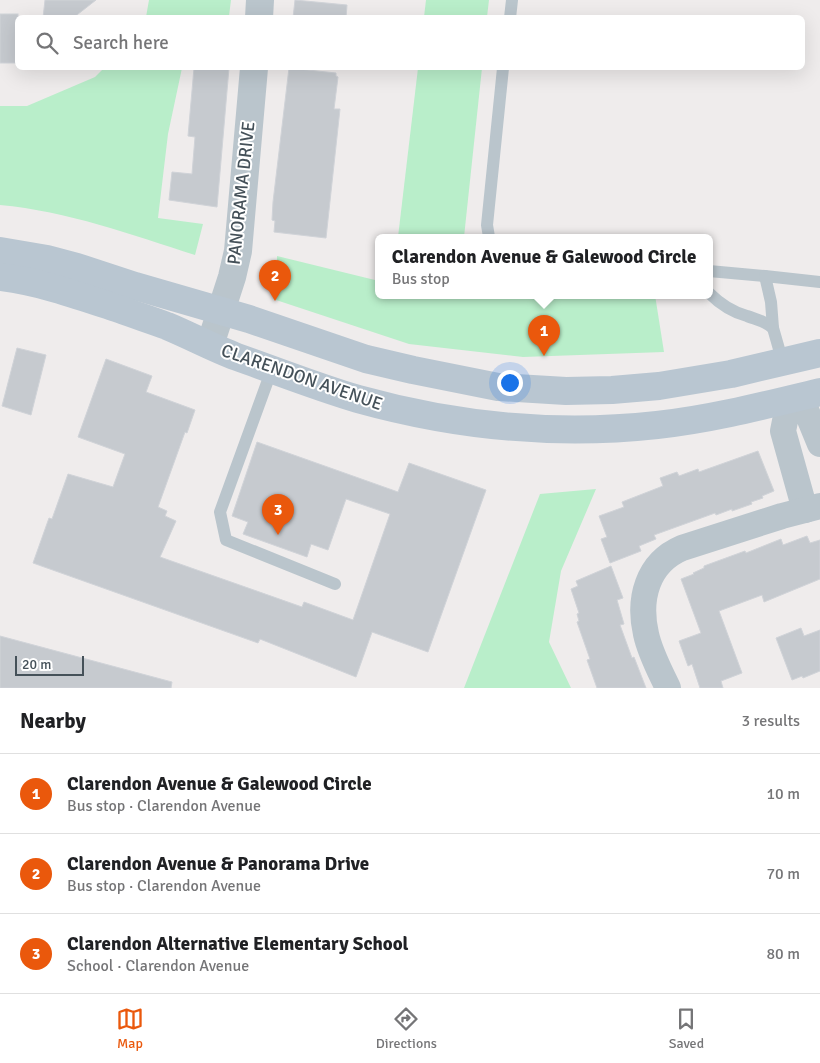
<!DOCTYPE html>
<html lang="en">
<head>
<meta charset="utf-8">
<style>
	body { margin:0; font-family:Signika,sans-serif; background:#f6f6f6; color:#202124 }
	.scale { position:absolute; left:15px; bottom:12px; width:69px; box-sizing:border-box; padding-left:5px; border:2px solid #455159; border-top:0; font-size:14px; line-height:18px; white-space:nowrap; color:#455159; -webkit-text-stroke:4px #fff; paint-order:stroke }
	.you { position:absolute; left:509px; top:382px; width:18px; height:18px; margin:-12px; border:4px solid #fff; border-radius:50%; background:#1a73e8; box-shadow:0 0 0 8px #1a73e833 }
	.badge { display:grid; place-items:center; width:32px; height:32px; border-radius:50%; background:#ea580c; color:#fff; font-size:16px; font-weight:700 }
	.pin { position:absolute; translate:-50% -41px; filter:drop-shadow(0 1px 2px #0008) }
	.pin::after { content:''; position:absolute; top:26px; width:18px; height:15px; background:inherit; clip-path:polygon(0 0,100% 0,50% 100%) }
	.popup { position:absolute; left:375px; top:234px; width:338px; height:65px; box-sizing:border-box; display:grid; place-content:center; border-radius:8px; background:#fff; filter:drop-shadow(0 1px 4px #0005); font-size:16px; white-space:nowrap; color:#757577 }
	.popup b { font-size:19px; color:#202124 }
	.popup::after { content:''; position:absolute; left:50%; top:100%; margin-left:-10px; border:10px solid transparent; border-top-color:#fff }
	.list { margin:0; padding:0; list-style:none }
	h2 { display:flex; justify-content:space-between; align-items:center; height:65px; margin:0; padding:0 20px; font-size:21px }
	h2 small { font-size:16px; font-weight:400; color:#757577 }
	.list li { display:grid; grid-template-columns:32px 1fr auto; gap:15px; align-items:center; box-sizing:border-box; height:80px; padding:0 20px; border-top:1px solid #e0e0e0 }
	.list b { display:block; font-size:19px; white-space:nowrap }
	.list p { margin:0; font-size:16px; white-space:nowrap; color:#757577 }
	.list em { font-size:16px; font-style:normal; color:#757577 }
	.icon { flex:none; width:28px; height:28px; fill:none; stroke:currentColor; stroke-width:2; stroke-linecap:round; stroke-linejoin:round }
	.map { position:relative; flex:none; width:820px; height:688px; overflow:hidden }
	.search { position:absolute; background:#fff; box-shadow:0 5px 20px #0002; left:15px; right:15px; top:15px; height:55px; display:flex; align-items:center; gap:12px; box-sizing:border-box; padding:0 18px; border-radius:8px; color:#757577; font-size:19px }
	.sheet { height:305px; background:#fff }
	nav { display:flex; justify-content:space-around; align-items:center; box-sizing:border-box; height:70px; border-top:1px solid #e0e0e0; background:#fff; font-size:14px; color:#757577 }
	nav a { display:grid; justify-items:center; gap:2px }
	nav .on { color:#ea580c }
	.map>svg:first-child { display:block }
	.green { fill:#b9eeca }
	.building { fill:#c6cacf; stroke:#d0d3d8 }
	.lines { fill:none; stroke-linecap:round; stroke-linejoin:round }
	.service { stroke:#bac5cc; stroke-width:12 }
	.minor { stroke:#bac5cc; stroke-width:26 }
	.tertiary { stroke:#bac5cc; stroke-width:28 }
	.secondary { stroke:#b9c6d1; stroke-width:28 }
	.labels { text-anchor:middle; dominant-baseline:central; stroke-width:4; stroke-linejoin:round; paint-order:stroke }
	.street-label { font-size:18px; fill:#455159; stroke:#fff }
</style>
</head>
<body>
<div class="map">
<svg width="820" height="688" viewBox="0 0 820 688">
	<rect width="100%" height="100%" fill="#efecec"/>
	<!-- green -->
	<g class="green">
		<polygon points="149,0 231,0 229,16 197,15 196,17 146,17"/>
		<polygon points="426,0 489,0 487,17 424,17"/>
		<path d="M104 68H182L168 134 158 218 203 224 195 255C132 235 67 211 0 205V106H27L95 77Z"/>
		<polygon points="418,68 482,68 464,237 398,237"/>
		<polygon points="277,256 379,281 379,295 655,295 664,352 523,357 409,344 276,300"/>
		<polygon points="596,489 561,571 549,642 571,688 464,688 540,494"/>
	</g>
	<!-- building -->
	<g class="building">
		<polygon points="45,0 96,0 73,18 43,18"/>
		<polygon points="295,0 347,5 346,18 293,18"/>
		<rect x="0" y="14" width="18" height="49"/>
		<polygon points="194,68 229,68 217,207 169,200 172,172 192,174 195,137 188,136"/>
		<polygon points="289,68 336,73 336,76 338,77 334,109 340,109 326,238 274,232 275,221 272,220 273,202"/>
		<polygon points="17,348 46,355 31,415 2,406"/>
		<polygon points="106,359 152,376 146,392 195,410 187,433 185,432 158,507 167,511 165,516 176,521 160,557 302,607 304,602 353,620 390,514 346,499 328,550 311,544 307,557 243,534 248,522 232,516 257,442 398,492 409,463 486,490 428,652 372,632 356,677 260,639 258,643 33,563 49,518 52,519 68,474 113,487 125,454 78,437"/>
		<polygon points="758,451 774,491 762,496 763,498 751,502 752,504 732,511 732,509 716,515 715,513 654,535 656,539 639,546 641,551 610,563 601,539 607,537 599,516 624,507 622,502 663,486 660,478 677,472 679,476 698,469 699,472"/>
		<polygon points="807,536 810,543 820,540 820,579 764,602 762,595 719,611 742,673 721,681 723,688 700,688 692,664 688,666 679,641 701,633 681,579 694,574 693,573 704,568 704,566 745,551 746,553 781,539 783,545"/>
		<polygon points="611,566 623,598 617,600 624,624 620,625 632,658 634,657 646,688 597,688 587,660 590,659 577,622 579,621 577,614 579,613 571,589 578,586 576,581"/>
		<polygon points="801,628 804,636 820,630 820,671 803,678 802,676 792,680 776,638"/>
		<polygon points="0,636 172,682 171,688 0,688"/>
	</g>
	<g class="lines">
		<!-- service -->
		<g class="service">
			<polyline points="510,18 512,0"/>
			<polyline points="489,237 487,225 503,68"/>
			<polyline points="709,271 765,276"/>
			<path d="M709 293C720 304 732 312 747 316 758 320 763 320 773 328"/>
			<polyline points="783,363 773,328 771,302 765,276 820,282"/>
			<polyline points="272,369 220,512 226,540 335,584"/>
		</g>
		<!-- minor -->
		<g class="minor">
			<polyline points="805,510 783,431 786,416 798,398 806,410 820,444"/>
			<path d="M668 688C660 671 650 653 646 634 638 599 647 563 682 548L782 516 820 506"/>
		</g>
		<!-- tertiary -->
		<g class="tertiary">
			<polyline points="259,18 260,0"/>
			<polyline points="210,345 232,277 238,251 254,68"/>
		</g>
		<!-- secondary -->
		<g class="secondary">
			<polyline points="0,251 47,259 77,267 135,286 249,319 366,359 413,370 498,387 566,391 612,390 659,386 731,374 820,353"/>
			<path d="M0 277C41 282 80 296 119 309 135 315 151 320 167 326 191 336 213 348 237 357 277 371 317 387 358 399 455 426 557 436 657 425 712 419 766 405 820 392"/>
		</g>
	</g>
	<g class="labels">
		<!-- street labels -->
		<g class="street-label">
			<text transform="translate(241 193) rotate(-84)">PANORAMA DRIVE</text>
			<text transform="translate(302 377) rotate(19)">CLARENDON AVENUE</text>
		</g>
	</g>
</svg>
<div class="scale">20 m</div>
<div class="you"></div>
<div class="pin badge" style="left:544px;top:356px">1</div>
<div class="popup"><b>Clarendon Avenue &amp; Galewood Circle</b>Bus stop</div>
<div class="pin badge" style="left:275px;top:301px">2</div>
<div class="pin badge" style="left:278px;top:535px">3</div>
<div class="search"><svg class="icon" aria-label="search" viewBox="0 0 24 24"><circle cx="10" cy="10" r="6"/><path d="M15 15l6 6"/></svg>Search here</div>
</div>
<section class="sheet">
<h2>Nearby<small>3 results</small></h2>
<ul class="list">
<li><span class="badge">1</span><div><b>Clarendon Avenue &amp; Galewood Circle</b><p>Bus stop · Clarendon Avenue</p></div><em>10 m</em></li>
<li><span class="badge">2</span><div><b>Clarendon Avenue &amp; Panorama Drive</b><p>Bus stop · Clarendon Avenue</p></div><em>70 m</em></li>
<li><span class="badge">3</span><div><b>Clarendon Alternative Elementary School</b><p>School · Clarendon Avenue</p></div><em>80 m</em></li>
</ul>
</section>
<nav>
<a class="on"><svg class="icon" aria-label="map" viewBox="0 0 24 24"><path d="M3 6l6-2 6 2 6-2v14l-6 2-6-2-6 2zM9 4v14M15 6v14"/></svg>Map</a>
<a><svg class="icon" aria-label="directions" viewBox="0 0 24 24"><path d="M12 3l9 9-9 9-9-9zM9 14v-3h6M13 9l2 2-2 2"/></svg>Directions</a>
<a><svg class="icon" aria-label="saved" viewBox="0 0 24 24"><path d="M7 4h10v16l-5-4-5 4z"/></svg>Saved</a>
</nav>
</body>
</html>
